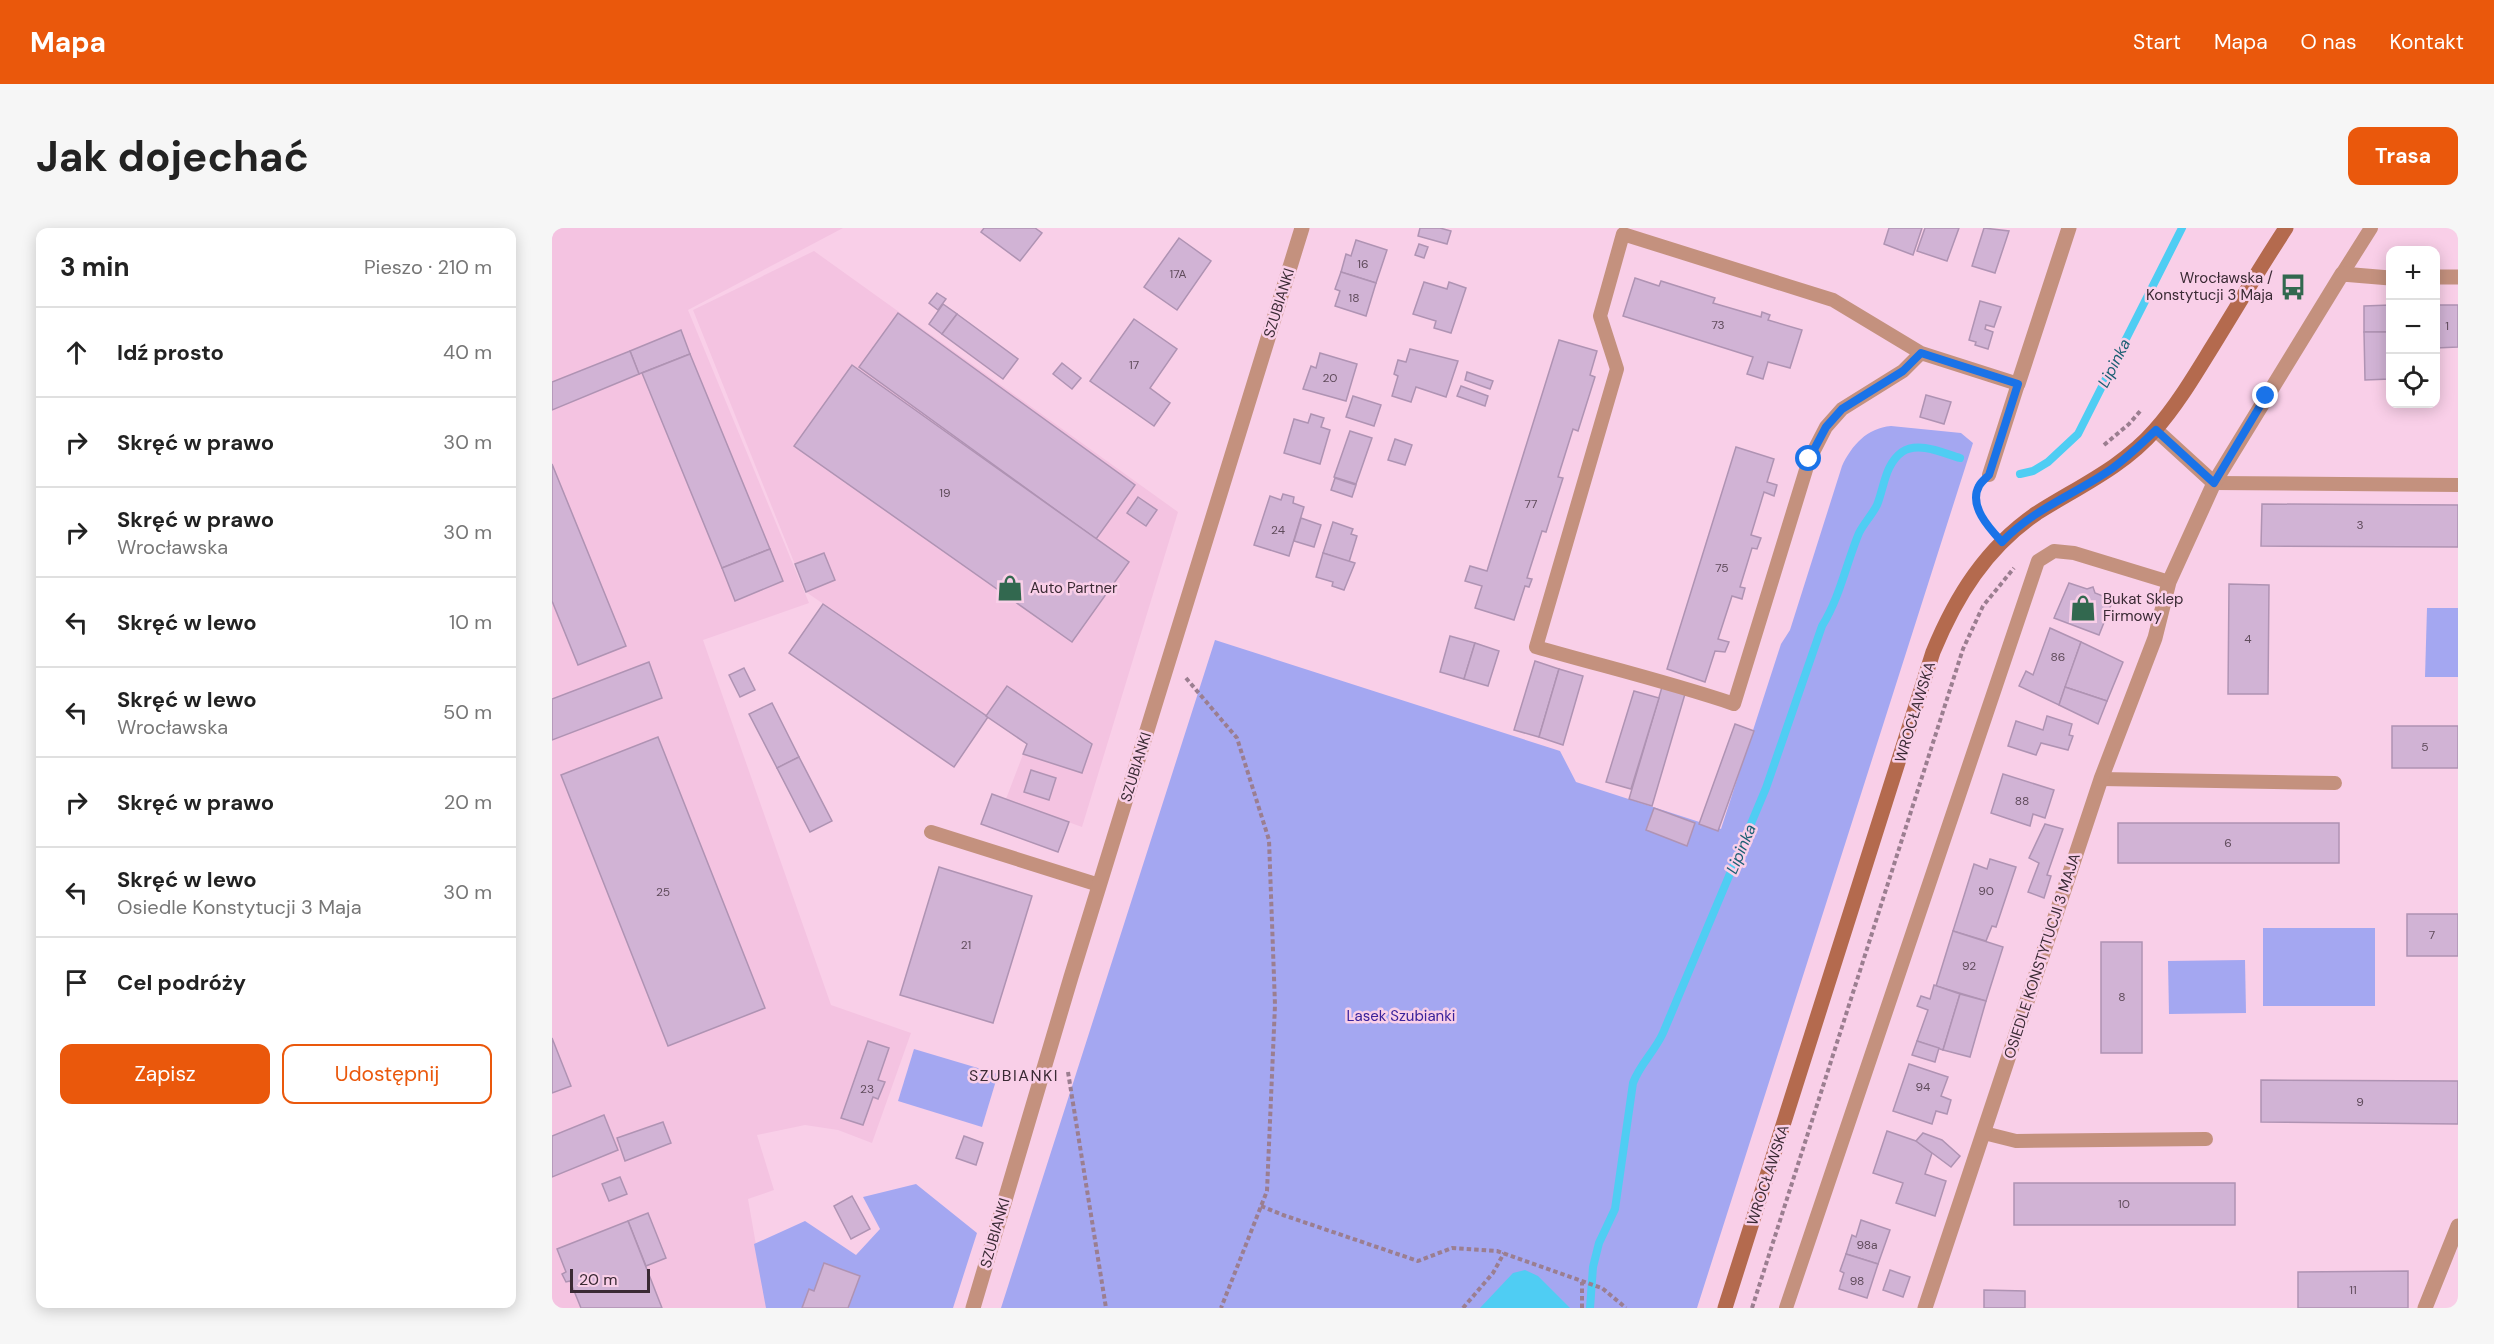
<!DOCTYPE html>
<html lang="pl">
<head>
<meta charset="utf-8">
<style>
	body { margin:0; font-family:"DM Sans",sans-serif; background:#f6f6f6; color:#222 }
	.controls { position:absolute; right:18px; top:18px; display:grid; overflow:hidden; border-radius:12px; box-shadow:0 3px 15px #0003 }
	.controls button { width:54px; height:54px; display:grid; place-items:center; padding:0; border:0; border-bottom:2px solid #e0e0e0; background:#fff; color:#222; font:30px sans-serif }
	.scale { position:absolute; left:18px; bottom:15px; width:80px; box-sizing:border-box; padding-left:6px; border:3px solid #3a2a34; border-top:0; font-size:16px; line-height:21px; white-space:nowrap; color:#3a2a34; -webkit-text-stroke:4px #f9cfe8; paint-order:stroke }
	.stop { position:absolute; width:18px; height:18px; margin:-14px; border:4px solid #1a73e8; border-radius:50%; background:#fff }
	.stop.end { background:#1a73e8; border-color:#fff; box-shadow:0 2px 6px #0008 }
	.list { margin:0; padding:0; list-style:none }
	h2 { display:flex; justify-content:space-between; align-items:center; height:78px; margin:0; padding:0 24px; font-size:26px }
	h2 small { font-size:20px; font-weight:400; color:#767676 }
	.list li { display:grid; grid-template-columns:39px 1fr auto; gap:18px; align-items:center; box-sizing:border-box; height:90px; padding:0 24px; border-top:2px solid #e0e0e0 }
	.list b { display:block; font-size:22px; white-space:nowrap }
	.list p { margin:0; font-size:20px; white-space:nowrap; color:#767676 }
	.list em { font-size:20px; font-style:normal; color:#767676 }
	.actions { display:flex; gap:12px; padding:18px 24px }
	.actions a { flex:1; padding:14px 0; border:2px solid #ea580c; border-radius:12px; text-align:center; font-size:21px; color:#ea580c }
	.actions .main { background:#ea580c; color:#fff }
	.icon { flex:none; width:33px; height:33px; fill:none; stroke:currentColor; stroke-width:2; stroke-linecap:round; stroke-linejoin:round }
	.map { position:relative; flex:none; width:1906px; height:1080px; overflow:hidden; border-radius:12px }
	header { display:flex; align-items:center; gap:36px; box-sizing:border-box; height:84px; padding:0 30px; background:#ea580c; color:#fff }
	header strong { font-size:28px }
	nav { display:flex; gap:33px; margin-inline-start:auto; font-size:21px }
	.intro { display:flex; align-items:center; justify-content:space-between; box-sizing:border-box; height:144px; padding:0 36px }
	h1 { margin:0; font-size:42px }
	.button { padding:15px 27px; border-radius:12px; background:#ea580c; color:#fff; font-size:21px; font-weight:700 }
	main { display:flex; gap:36px; padding:0 36px }
	aside { flex:1; background:#fff; border-radius:12px; box-shadow:0 3px 15px #0003 }
	.map>svg:first-child { display:block }
	.built { fill:#f4c3e1 }
	.green { fill:#a4a7f1 }
	.water { fill:#4fcdf3 }
	.lines { fill:none; stroke-linecap:round; stroke-linejoin:round }
	.stream { stroke:#4fcdf3; stroke-width:8 }
	.building { fill:#d1b3d5; stroke:#af93b3; stroke-width:1.5 }
	.path { stroke:#9b7e90; stroke-width:4; stroke-dasharray:4.5 3; stroke-linecap:butt }
	.lane { stroke:#c4917e; stroke-width:14 }
	.street { stroke:#c4917e; stroke-width:15 }
	.secondary { stroke:#b46a4e; stroke-width:15 }
	.route { stroke:#1a73e8; stroke-width:8 }
	.labels { text-anchor:middle; dominant-baseline:central; stroke-width:5; stroke-linejoin:round; paint-order:stroke }
	.number-label { font-size:12px; fill:#604c5c }
	.poi-label { font-size:15px; fill:#3a2a34; stroke:#f9cfe8; text-anchor:start }
	.street-label { font-size:15px; fill:#3a2a34; stroke:#f9cfe8 }
	.park-label { font-size:15px; fill:#39219a; stroke:#f9cfe8 }
	.water-label { font-size:16px; font-style:italic; fill:#1b5f73; stroke:#f9cfe8 }
	.neighbourhood-label { font-size:16px; letter-spacing:1.5px; fill:#3a2a34; stroke:#f9cfe8 }
</style>
</head>
<body>
<header>
<strong>Mapa</strong>
<nav><a>Start</a><a>Mapa</a><a>O nas</a><a>Kontakt</a></nav>
</header>
<div class="intro"><h1>Jak dojechać</h1><a class="button">Trasa</a></div>
<main>
<aside>
<h2>3 min<small>Pieszo · 210 m</small></h2>
<ul class="list">
<li><svg class="icon" aria-label="ahead" viewBox="0 0 24 24"><path d="M12 20V5M6 11l6-6 6 6"/></svg><div><b>Idź prosto</b></div><em>40 m</em></li>
<li><svg class="icon" aria-label="right" viewBox="0 0 24 24"><path d="M7 20v-9h11M14 6l5 5-5 5"/></svg><div><b>Skręć w prawo</b></div><em>30 m</em></li>
<li><svg class="icon" aria-label="right" viewBox="0 0 24 24"><path d="M7 20v-9h11M14 6l5 5-5 5"/></svg><div><b>Skręć w prawo</b><p>Wrocławska</p></div><em>30 m</em></li>
<li><svg class="icon" aria-label="left" viewBox="0 0 24 24"><path d="M17 20v-9H6M10 6l-5 5 5 5"/></svg><div><b>Skręć w lewo</b></div><em>10 m</em></li>
<li><svg class="icon" aria-label="left" viewBox="0 0 24 24"><path d="M17 20v-9H6M10 6l-5 5 5 5"/></svg><div><b>Skręć w lewo</b><p>Wrocławska</p></div><em>50 m</em></li>
<li><svg class="icon" aria-label="right" viewBox="0 0 24 24"><path d="M7 20v-9h11M14 6l5 5-5 5"/></svg><div><b>Skręć w prawo</b></div><em>20 m</em></li>
<li><svg class="icon" aria-label="left" viewBox="0 0 24 24"><path d="M17 20v-9H6M10 6l-5 5 5 5"/></svg><div><b>Skręć w lewo</b><p>Osiedle Konstytucji 3 Maja</p></div><em>30 m</em></li>
<li><svg class="icon" aria-label="arrive" viewBox="0 0 24 24"><path d="M6 21V4h12l-3 4 3 4H6"/></svg><div><b>Cel podróży</b></div></li>
</ul>
<div class="actions"><a class="main">Zapisz</a><a>Udostępnij</a></div>
</aside>
<div class="map">
<svg width="1906" height="1080" viewBox="0 0 1906 1080">
	<rect width="100%" height="100%" fill="#f9cfe8"/>
	<!-- built -->
	<g class="built">
		<polygon points="0,0 291,0 136,82 257,375 151,412 279,777 359,805 320,915 286,902 253,897 205,907 222,962 196,971 215,1080 0,1080"/>
		<polygon points="262,23 626,284 530,599 454,571 475,516 254,364 141,82"/>
	</g>
	<!-- green -->
	<g class="green">
		<path d="M1339 198 1409 205 1421 215 1145 1080H449L663 412 1008 523 1024 554 1169 601 1229 416 1238 402 1290 238C1300 217 1315 200 1339 198Z"/>
		<polygon points="1875,380 1906,380 1906,449 1873,449"/>
		<rect x="1711" y="700" width="112" height="78"/>
		<polygon points="1693,732 1694,785 1617,786 1616,733"/>
		<polygon points="362,821 446,846 430,899 346,873"/>
		<polygon points="364,956 425,1005 401,1080 214,1080 202,1016 253,993 304,1027 328,1001 311,969"/>
	</g>
	<!-- water -->
	<polygon class="water" points="973,1042 986,1048 1018,1080 928,1080 961,1045"/>
	<g class="lines">
		<!-- stream -->
		<g class="stream">
			<polyline points="1468,246 1481,243 1496,234 1526,206 1630,0"/>
			<path d="M1038 1080 1041 1039 1047 1015 1063 981 1081 855C1088 836 1103 823 1111 805L1214 560 1270 398C1288 369 1294 336 1307 305 1312 295 1320 287 1325 277 1332 260 1333 236 1350 224 1366 213 1391 225 1408 230"/>
		</g>
	</g>
	<!-- building -->
	<g class="building">
		<polygon points="432,0 483,0 490,5 468,33 429,4"/>
		<polygon points="868,0 888,0 899,3 895,16 866,8"/>
		<polygon points="1337,0 1370,0 1361,27 1332,16"/>
		<polygon points="1373,0 1407,0 1395,33 1365,23"/>
		<polygon points="1432,0 1457,3 1443,45 1420,38"/>
		<polygon points="627,10 659,33 625,82 592,59"/>
		<polygon points="804,12 835,22 824,55 789,44 794,26 799,28"/>
		<polygon points="867,16 876,19 872,30 863,27"/>
		<polygon points="789,44 824,55 814,88 783,78 788,63 783,61"/>
		<polygon points="1083,50 1107,58 1109,53 1163,70 1161,75 1209,89 1210,84 1218,87 1216,92 1250,102 1238,140 1216,134 1211,151 1195,146 1201,129 1071,88"/>
		<polygon points="872,54 895,61 897,54 914,60 899,105 882,100 884,93 861,86"/>
		<polygon points="385,65 394,71 386,82 377,75"/>
		<polygon points="1428,73 1449,79 1442,99 1434,97 1433,101 1441,104 1436,121 1423,117 1424,114 1417,112"/>
		<polygon points="391,76 405,86 390,106 377,96"/>
		<polygon points="1838,77 1838,104 1812,104 1812,78"/>
		<polygon points="1884,77 1906,77 1906,119 1884,120"/>
		<polygon points="346,85 583,257 544,311 307,139"/>
		<polygon points="405,86 466,131 451,151 390,106"/>
		<polygon points="582,91 625,121 598,160 618,175 602,198 538,153"/>
		<polygon points="129,102 138,126 87,146 78,123"/>
		<polygon points="1812,104 1838,104 1838,151 1813,152"/>
		<polygon points="1007,112 1045,123 1038,147 1043,149 1026,203 1021,201 1006,249 1011,250 994,304 990,303 975,350 980,351 977,359 973,358 962,392 923,380 930,358 913,353 918,338 935,343"/>
		<polygon points="858,121 906,133 894,169 864,159 859,174 840,168 846,148 842,146 846,132 854,134"/>
		<polygon points="78,123 87,146 0,182 0,154"/>
		<polygon points="768,125 805,136 794,173 751,161 759,138 764,140"/>
		<polygon points="138,126 218,321 170,340 90,145"/>
		<polygon points="510,135 529,150 520,161 501,146"/>
		<polygon points="300,137 577,334 520,414 242,218"/>
		<polygon points="915,144 941,153 938,161 913,152"/>
		<polygon points="909,158 936,168 933,178 905,168"/>
		<polygon points="1374,167 1399,174 1392,196 1368,189"/>
		<polygon points="801,168 829,177 822,198 794,189"/>
		<polygon points="759,186 772,190 769,199 778,202 768,236 732,225 742,191 756,195"/>
		<polygon points="798,203 820,210 804,256 782,249"/>
		<polygon points="843,211 860,217 853,237 836,232"/>
		<polygon points="1184,219 1222,231 1215,254 1225,257 1222,268 1212,264 1199,307 1209,310 1205,321 1200,320 1188,359 1193,360 1190,371 1180,368 1166,411 1177,414 1173,424 1163,423 1153,454 1115,441"/>
		<polygon points="0,236 74,418 26,437 0,373"/>
		<polygon points="783,250 804,257 800,269 779,262"/>
		<polygon points="731,266 742,269 741,275 752,279 737,328 702,317 718,268 729,272"/>
		<polygon points="586,269 605,282 594,298 575,285"/>
		<polygon points="1710,276 1906,277 1906,319 1709,318"/>
		<polygon points="749,290 769,297 762,319 742,313"/>
		<polygon points="781,294 801,301 799,306 805,308 797,334 771,325"/>
		<polygon points="218,321 231,353 183,373 170,340"/>
		<polygon points="272,325 283,352 254,364 243,336"/>
		<polygon points="771,325 803,335 792,362 780,358 781,354 764,349"/>
		<polygon points="1517,355 1535,361 1541,359 1543,365 1561,372 1547,407 1502,390"/>
		<polygon points="1677,356 1717,357 1716,466 1676,466"/>
		<polygon points="271,376 436,489 402,539 237,425"/>
		<polygon points="1498,400 1529,414 1507,477 1467,458 1474,443 1481,447"/>
		<polygon points="898,408 923,415 912,451 888,444"/>
		<polygon points="1529,414 1571,434 1555,473 1513,459"/>
		<polygon points="923,415 947,423 936,458 912,451"/>
		<polygon points="983,433 1007,441 987,509 962,502"/>
		<polygon points="97,434 110,470 0,512 0,471"/>
		<polygon points="192,440 203,462 188,469 177,447"/>
		<polygon points="1007,441 1031,448 1011,517 987,509"/>
		<polygon points="455,458 540,516 530,545 471,526 475,516 434,488"/>
		<polygon points="1110,459 1133,466 1100,578 1077,571"/>
		<polygon points="1513,459 1555,473 1546,496 1507,477"/>
		<polygon points="1082,463 1107,470 1079,561 1054,554"/>
		<polygon points="220,475 247,529 225,540 197,486"/>
		<polygon points="1495,488 1520,496 1517,507 1521,508 1516,522 1489,515 1484,527 1456,518 1464,493 1491,502"/>
		<polygon points="1183,496 1202,503 1166,603 1147,596"/>
		<rect x="1840" y="498" width="66" height="42"/>
		<polygon points="106,509 213,780 116,818 9,547"/>
		<polygon points="247,529 280,593 258,604 225,540"/>
		<polygon points="479,542 504,550 497,572 472,564"/>
		<polygon points="1451,546 1502,562 1493,590 1481,586 1478,598 1439,585"/>
		<polygon points="440,566 517,594 506,624 429,596"/>
		<polygon points="1102,580 1143,595 1135,618 1094,602"/>
		<rect x="1566" y="595" width="221" height="40"/>
		<polygon points="1493,596 1511,601 1495,647 1499,648 1492,670 1476,664 1487,635 1477,630"/>
		<polygon points="1438,631 1464,639 1444,699 1440,698 1434,713 1401,703 1422,636 1435,641"/>
		<polygon points="387,639 480,668 441,795 348,767"/>
		<rect x="1855" y="686" width="51" height="42"/>
		<polygon points="1401,703 1451,719 1434,773 1384,758"/>
		<rect x="1549" y="714" width="41" height="111"/>
		<polygon points="1382,757 1408,766 1391,822 1365,813 1376,782 1365,778 1369,768 1378,771"/>
		<polygon points="1408,766 1434,773 1418,829 1391,822"/>
		<polygon points="0,810 19,858 0,865"/>
		<polygon points="316,813 337,820 326,852 333,854 326,871 321,869 311,897 289,890"/>
		<polygon points="1365,813 1387,820 1383,834 1360,827"/>
		<polygon points="1357,836 1396,849 1389,868 1399,872 1395,886 1384,883 1380,896 1341,883"/>
		<polygon points="1709,852 1906,853 1906,896 1709,894"/>
		<polygon points="52,887 66,922 0,949 0,908"/>
		<polygon points="111,894 119,915 73,933 65,910"/>
		<polygon points="1335,903 1364,913 1380,925 1373,946 1394,953 1383,988 1344,975 1351,955 1321,945"/>
		<polygon points="1371,905 1390,912 1408,928 1399,939 1364,913"/>
		<polygon points="412,908 431,915 424,937 404,930"/>
		<polygon points="68,949 75,966 57,973 50,956"/>
		<rect x="1462" y="955" width="221" height="42"/>
		<polygon points="300,968 318,1001 299,1011 282,978"/>
		<polygon points="96,985 114,1030 94,1038 76,993"/>
		<polygon points="1309,992 1338,1002 1326,1036 1294,1026 1300,1007 1304,1009"/>
		<polygon points="76,993 110,1080 29,1080 18,1053 14,1054 10,1046 14,1044 5,1021"/>
		<polygon points="1294,1026 1326,1036 1315,1070 1287,1061 1292,1045 1288,1043"/>
		<polygon points="272,1035 308,1048 296,1080 250,1080 257,1061 262,1063"/>
		<polygon points="1338,1042 1358,1049 1351,1069 1331,1062"/>
		<polygon points="1856,1043 1856,1080 1746,1080 1746,1044"/>
		<polygon points="1432,1062 1473,1063 1473,1080 1432,1080"/>
	</g>
	<g class="lines">
		<!-- path -->
		<g class="path">
			<polyline points="1552,217 1577,196 1590,181"/>
			<path d="M1426 261C1425 276 1428 287 1437 299"/>
			<polyline points="634,450 685,510 717,612 723,777 715,963 669,1080"/>
			<polyline points="516,844 554,1080"/>
			<polyline points="709,978 731,987 866,1033 900,1020 945,1023 1050,1060 1074,1080"/>
			<polyline points="911,1080 941,1045 952,1025"/>
			<polyline points="1030,1080 1030,1054"/>
			<polyline points="1200,1080 1411,421 1431,378 1462,340"/>
		</g>
		<!-- lane -->
		<g class="lane">
			<polyline points="1790,46 1819,0"/>
			<path d="M1369 125 1351 143 1290 181 1274 199 1257 232 1182 476C1117 454 1050 438 984 419L1065 141 1048 88 1071 6 1281 72 1369 125 1466 156 1437 247"/>
			<polyline points="1662,255 1906,257"/>
			<polyline points="1549,551 1783,555"/>
			<polyline points="379,604 547,657"/>
			<polyline points="1432,905 1464,913 1654,911"/>
			<polyline points="1234,1080 1486,333 1502,323 1522,325 1617,354"/>
		</g>
		<!-- street -->
		<g class="street">
			<polyline points="1884,49 1906,49"/>
			<polyline points="1466,156 1517,0"/>
			<polyline points="1604,202 1662,255"/>
			<polyline points="421,1080 519,749 750,0"/>
			<polyline points="1373,1080 1549,551 1603,410 1617,354 1662,255 1790,46 1838,50"/>
			<polyline points="1873,1080 1906,998"/>
		</g>
		<!-- secondary -->
		<path class="secondary" d="M1173 1080 1381 424C1404 368 1434 320 1485 285 1526 259 1571 239 1603 202 1626 176 1644 145 1662 116 1686 77 1709 38 1734 0"/>
	</g>
	<g class="lines">
		<!-- route -->
		<path class="route" d="M1257 231 1274 199 1290 181 1351 143 1369 125 1466 156 1437 247C1434 250 1429 254 1427 258 1416 278 1438 301 1450 314 1480 282 1523 266 1558 242 1575 230 1589 216 1604 202L1662 255 1714 168"/>
	</g>
	<!-- icons -->
	<defs>
		<g id="bus-bare" transform="scale(2.07)"><path d="M-5-6H5V4H4V6H2V4H-2V6H-4V4H-5ZM-3.5-4V0h7V-4ZM-3.5 1.2v1.5H-2V1.2ZM2 1.2v1.5H3.5V1.2Z" fill="#32684f" stroke="#f9cfe8" stroke-width="2.5" paint-order="stroke"/></g>
		<g id="shop-bare" transform="scale(2.07)"><path d="M-5-2.5h2.3a2.7 3.5 0 0 1 5.4 0H5L5.5 6h-11ZM-1.5-2.5h3a1.5 2.3 0 0 0-3 0Z" fill="#32684f" stroke="#f9cfe8" stroke-width="2.5" paint-order="stroke"/></g>
	</defs>
	<g fill-rule="evenodd">
		<use href="#bus-bare" x="1741" y="59"/>
		<use href="#shop-bare" x="458" y="360"/>
		<use href="#shop-bare" x="1531" y="380"/>
	</g>
	<g class="labels">
		<!-- number labels -->
		<g class="number-label">
			<text x="811" y="36">16</text>
			<text x="626" y="46">17A</text>
			<text x="802" y="70">18</text>
			<text x="1166" y="97">73</text>
			<text x="1895" y="98">1</text>
			<text x="582" y="137">17</text>
			<text x="778" y="150">20</text>
			<text x="393" y="265">19</text>
			<text x="979" y="276">77</text>
			<text x="1808" y="297">3</text>
			<text x="726" y="302">24</text>
			<text x="1170" y="340">75</text>
			<text x="1696" y="411">4</text>
			<text x="1506" y="429">86</text>
			<text x="1873" y="519">5</text>
			<text x="1470" y="573">88</text>
			<text x="1676" y="615">6</text>
			<text x="1434" y="663">90</text>
			<text x="111" y="664">25</text>
			<text x="1880" y="707">7</text>
			<text x="414" y="717">21</text>
			<text x="1417" y="738">92</text>
			<text x="1570" y="769">8</text>
			<text x="1371" y="859">94</text>
			<text x="315" y="861">23</text>
			<text x="1808" y="874">9</text>
			<text x="1572" y="976">10</text>
			<text x="1315" y="1017">98a</text>
			<text x="1305" y="1053">98</text>
			<text x="1801" y="1062">11</text>
		</g>
		<!-- poi labels -->
		<g class="poi-label">
			<text x="1721" y="50" text-anchor="end">Wrocławska /<tspan x="1721" dy="17">Konstytucji 3 Maja</tspan></text>
			<text x="478" y="360">Auto Partner</text>
			<text x="1551" y="371">Bukat Sklep<tspan x="1551" dy="17">Firmowy</tspan></text>
		</g>
		<!-- street labels -->
		<g class="street-label">
			<text transform="translate(727 75) rotate(-73)">SZUBIANKI</text>
			<text transform="translate(1363 484) rotate(-73)">WROCŁAWSKA</text>
			<text transform="translate(584 539) rotate(-73)">SZUBIANKI</text>
			<text transform="translate(1490 728) rotate(-72)">OSIEDLE KONSTYTUCJI 3 MAJA</text>
			<text transform="translate(1216 947) rotate(-72)">WROCŁAWSKA</text>
			<text transform="translate(443 1005) rotate(-74)">SZUBIANKI</text>
		</g>
		<!-- park labels -->
		<g class="park-label">
			<text x="849" y="788">Lasek Szubianki</text>
		</g>
		<!-- water labels -->
		<g class="water-label">
			<text transform="translate(1562 135) rotate(-63)">Lipinka</text>
			<text transform="translate(1189 621) rotate(-67)">Lipinka</text>
		</g>
		<!-- neighbourhood labels -->
		<g class="neighbourhood-label">
			<text x="462" y="847">SZUBIANKI</text>
		</g>
	</g>
</svg>
<div class="controls">
<button>+</button>
<button>−</button>
<button><svg class="icon" aria-label="locate" viewBox="0 0 24 24"><circle cx="12" cy="12" r="6"/><path d="M12 2v4M12 18v4M2 12h4M18 12h4"/></svg></button>
</div>
<div class="scale">20 m</div>
<div class="stop" style="left:1257px;top:231px"></div>
<div class="stop end" style="left:1714px;top:168px"></div>
</div>
</main>
</body>
</html>
